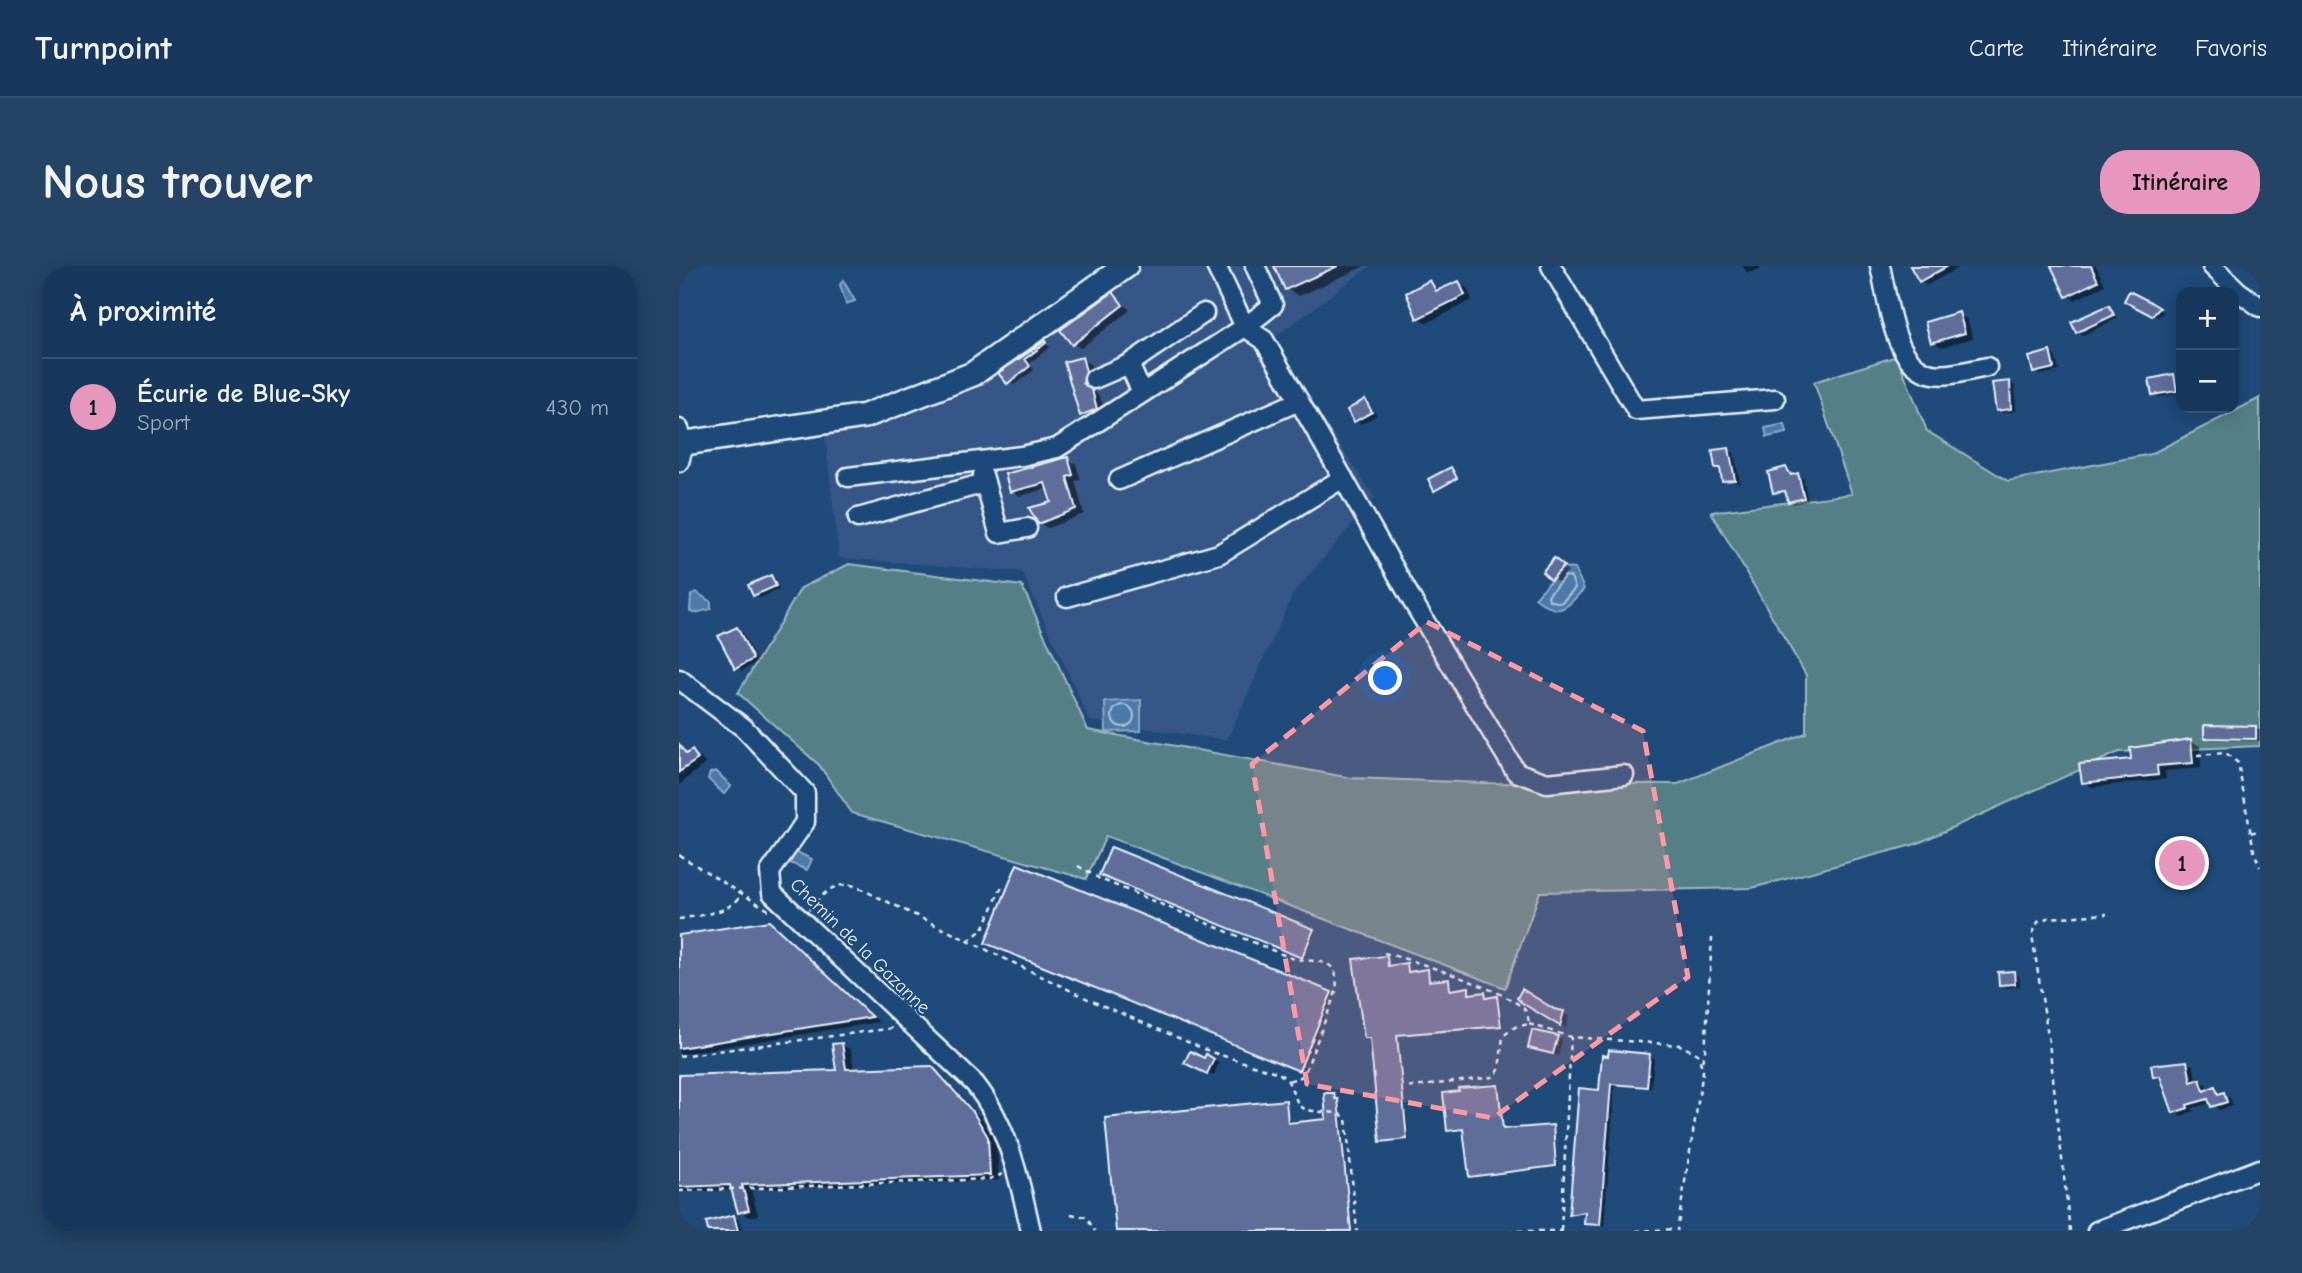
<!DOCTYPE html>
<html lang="fr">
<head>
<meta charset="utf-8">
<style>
	body { margin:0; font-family:"Comic Neue",sans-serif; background:#244365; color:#f1f3f6 }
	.controls { position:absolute; right:21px; top:21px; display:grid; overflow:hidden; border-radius:14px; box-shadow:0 4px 18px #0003 }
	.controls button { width:63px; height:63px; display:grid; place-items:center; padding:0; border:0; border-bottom:2px solid #365272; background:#17385c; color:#f1f3f6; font:35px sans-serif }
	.you { position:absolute; left:707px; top:413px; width:24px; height:24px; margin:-18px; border:5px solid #fff; border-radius:50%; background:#1a73e8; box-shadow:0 0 0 10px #1a73e833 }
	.badge { display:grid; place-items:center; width:46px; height:46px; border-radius:50%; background:#e797bd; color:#111; font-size:23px; font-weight:700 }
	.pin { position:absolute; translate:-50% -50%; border:4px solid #fff; box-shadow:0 2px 7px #0006 }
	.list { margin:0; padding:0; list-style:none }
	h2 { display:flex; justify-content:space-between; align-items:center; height:91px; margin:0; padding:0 28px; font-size:30px }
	h2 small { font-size:23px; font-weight:400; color:#9eacbb }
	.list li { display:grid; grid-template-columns:46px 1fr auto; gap:21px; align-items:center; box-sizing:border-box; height:98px; padding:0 28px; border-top:2px solid #365272 }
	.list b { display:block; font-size:26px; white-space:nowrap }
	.list p { margin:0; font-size:23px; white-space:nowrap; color:#9eacbb }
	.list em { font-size:23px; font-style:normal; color:#9eacbb }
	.map { position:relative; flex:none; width:1581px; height:965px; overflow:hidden; border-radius:28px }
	header { display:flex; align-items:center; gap:42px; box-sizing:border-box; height:98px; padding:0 35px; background:#17385c; border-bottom:2px solid #365272 }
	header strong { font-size:33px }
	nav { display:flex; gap:38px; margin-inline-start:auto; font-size:24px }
	.intro { display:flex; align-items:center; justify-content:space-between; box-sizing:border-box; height:168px; padding:0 42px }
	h1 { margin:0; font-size:49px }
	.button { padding:18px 32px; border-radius:28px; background:#e797bd; color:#111; font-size:24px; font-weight:700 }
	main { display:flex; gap:42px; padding:0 42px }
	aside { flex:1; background:#17385c; border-radius:28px; box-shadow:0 4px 18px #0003 }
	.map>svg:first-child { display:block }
	.built { fill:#365786 }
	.green { fill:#547f87; stroke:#9eb8c0; stroke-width:2 }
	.water { fill:#4d79a8; stroke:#8ba9c8; stroke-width:2 }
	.shadow { fill:#0007 }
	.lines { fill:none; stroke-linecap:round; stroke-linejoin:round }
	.shore { stroke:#aac1d8; stroke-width:2 }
	.building { fill:#5f6d9a; stroke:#e8f1f8; stroke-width:2 }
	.minor-casing { stroke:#e8f1f8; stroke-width:23 }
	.major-casing { stroke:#e8f1f8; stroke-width:28 }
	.path { stroke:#e8f1f8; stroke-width:2.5; stroke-dasharray:5 5; stroke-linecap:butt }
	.minor { stroke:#1f4a7a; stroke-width:18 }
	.major { stroke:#1f4a7a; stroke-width:23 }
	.marked { fill:#ff9aa2; fill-opacity:0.2; stroke:#ff9aa2; stroke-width:5; stroke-dasharray:14 9; stroke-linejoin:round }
	.labels { text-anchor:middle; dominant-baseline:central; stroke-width:5; stroke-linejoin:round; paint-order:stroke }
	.street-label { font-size:19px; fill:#e8f1f8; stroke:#1f4a7a }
</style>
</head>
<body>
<header>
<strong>Turnpoint</strong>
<nav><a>Carte</a><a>Itinéraire</a><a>Favoris</a></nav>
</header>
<div class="intro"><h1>Nous trouver</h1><a class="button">Itinéraire</a></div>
<main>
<aside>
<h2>À proximité<small></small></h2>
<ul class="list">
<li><span class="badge">1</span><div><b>Écurie de Blue-Sky</b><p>Sport</p></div><em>430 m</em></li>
</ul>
</aside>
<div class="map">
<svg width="1581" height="965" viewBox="0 0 1581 965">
	<rect width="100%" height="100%" fill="#1f4a7a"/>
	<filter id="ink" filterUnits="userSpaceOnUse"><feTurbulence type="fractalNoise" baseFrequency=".0143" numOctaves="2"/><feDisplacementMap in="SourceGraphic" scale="14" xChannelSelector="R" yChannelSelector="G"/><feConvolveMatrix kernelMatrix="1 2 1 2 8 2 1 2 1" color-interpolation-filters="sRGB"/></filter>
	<g filter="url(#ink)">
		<!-- built -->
		<polygon class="built" points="463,0 691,0 592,74 696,232 614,328 548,474 411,455 343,306 160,292 146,168 291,121"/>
		<!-- green -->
		<polygon class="green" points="1218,90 1248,165 1329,215 1472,188 1581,132 1581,480 1440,486 1237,578 1073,622 861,626 826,722 427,570 407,613 173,547 140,499 59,427 122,322 170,298 343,320 409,464 672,512 806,517 999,518 1127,467 1127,409 1032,246 1173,228 1135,116"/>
		<!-- water -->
		<g class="water">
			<polygon points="164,14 176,35 167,38 161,19"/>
			<polygon points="1106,158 1108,167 1088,171 1086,162"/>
			<path d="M883 302 896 303 905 323C886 343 881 352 856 332Z"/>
			<polygon points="17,326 32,336 32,343 16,347 11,345 12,329"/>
			<polygon points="462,434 462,465 427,466 426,436"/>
			<polygon points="37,505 52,520 45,528 29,513 31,507"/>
			<polygon points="115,585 133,593 128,604 111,597"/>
		</g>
		<!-- shadow -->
		<g class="shadow">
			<polygon points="597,0 686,0 620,30 608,23"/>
			<polygon points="1063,0 1081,0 1082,3 1069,7"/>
			<polygon points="1233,0 1278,0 1279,2 1248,19 1241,15"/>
			<polygon points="1374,0 1417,0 1426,19 1396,34 1388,29"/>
			<polygon points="751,16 762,25 779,17 788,22 793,34 748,57 740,52"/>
			<polygon points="1451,27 1485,46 1479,51 1447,35"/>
			<polygon points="434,28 451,44 402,82 394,78"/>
			<polygon points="1430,41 1439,52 1404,69 1398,66"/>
			<polygon points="1279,48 1288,53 1294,72 1263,81 1254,76"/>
			<polygon points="366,77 371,81 351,97 355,104 335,119 329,116 322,108"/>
			<polygon points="1371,87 1376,90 1380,105 1361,109 1356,106"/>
			<polygon points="402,93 411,98 415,111 413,123 421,131 426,147 411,154 402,149"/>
			<polygon points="1495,110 1500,113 1502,127 1480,131 1475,128"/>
			<polygon points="1331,117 1336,120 1337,145 1324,147 1319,144"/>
			<polygon points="686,135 698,149 682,158 670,144"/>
			<polygon points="1050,184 1055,187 1061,217 1045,214 1043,205 1037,201"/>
			<polygon points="388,193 397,198 402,214 396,215 405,248 369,262 360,257 374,237 370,222 341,230 333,225"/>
			<polygon points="772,203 779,213 757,223"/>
			<polygon points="1107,203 1115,210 1124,212 1129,234 1115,238 1110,235 1108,227 1096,226"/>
			<polygon points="881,298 889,305 879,316 866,306"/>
			<polygon points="92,311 101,323 81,332 76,329"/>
			<polygon points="58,363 63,366 78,396 63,405 57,401"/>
			<polygon points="1576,462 1581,464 1581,475 1532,474 1527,471"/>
			<polygon points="1512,475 1521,480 1522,502 1486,505 1487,513 1413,521 1404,516 1454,494"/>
			<polygon points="4,485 21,491 26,498 0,519 0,488"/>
			<polygon points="339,600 654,729 623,805 308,676"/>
			<polygon points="425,610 634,665 636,666 625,691"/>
			<polygon points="90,657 200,756 0,788 0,671"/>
			<polygon points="707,692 710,701 728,699 731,707 748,705 752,717 769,715 773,725 789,723 792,730 805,728 808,734 820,733 824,760 719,770 730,874 705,876 692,772 687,771"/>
			<polygon points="1334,707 1340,710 1341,720 1327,722 1322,718"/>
			<polygon points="844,735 890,750 887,762"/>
			<polygon points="878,771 883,774 879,790 851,781"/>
			<polygon points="162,778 172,784 175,805 252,802 262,808 303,853 318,878 320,914 72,923 79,949 70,951 61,945 54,924 0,926 0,811 159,805"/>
			<polygon points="931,786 975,792 972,822 936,819 925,960 907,957 908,948 891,948"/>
			<polygon points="527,791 540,797 534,810 507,796 526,794"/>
			<polygon points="1508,796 1515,800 1517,816 1527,818 1529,825 1536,822 1551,832 1554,839 1540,844 1533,837 1513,842 1515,845 1502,850 1495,846 1482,814 1476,810"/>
			<polygon points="818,821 825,865 875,862 879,900 792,909 786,864 770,864"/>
			<polygon points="655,828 661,836 673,965 439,965 607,836 611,858 649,855"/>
			<polygon points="55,950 60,954 63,965 31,965"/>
		</g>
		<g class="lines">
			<!-- shore -->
			<g class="shore">
				<polygon points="886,310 892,311 896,322 882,337 870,334 869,329"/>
				<circle cx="444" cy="450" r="11"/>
			</g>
		</g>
		<!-- building -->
		<g class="building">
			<polygon points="595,0 659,0 606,24"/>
			<polygon points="1231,0 1269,0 1240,16"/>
			<polygon points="1372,0 1412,0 1419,15 1387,31"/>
			<polygon points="751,14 757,25 780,15 786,29 738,53 727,27"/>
			<polygon points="1450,25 1470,35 1481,42 1473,50 1445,35"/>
			<polygon points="434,26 444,39 393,79 381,64"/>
			<polygon points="1430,39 1435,49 1397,67 1392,56"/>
			<polygon points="1280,46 1286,67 1252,77 1246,56"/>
			<polygon points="366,75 367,77 346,93 351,100 328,118 319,107"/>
			<polygon points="1371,85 1375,102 1354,107 1350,91"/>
			<polygon points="403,91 407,105 404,117 413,124 418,143 401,150 385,96"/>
			<polygon points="1495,108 1498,125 1473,129 1470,113"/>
			<polygon points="1331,115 1332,143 1317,145 1313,117"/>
			<polygon points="686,133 693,146 675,156 668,144"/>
			<polygon points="1050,182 1056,214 1043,215 1041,202 1036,202 1033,184"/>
			<polygon points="389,191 394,209 388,211 397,243 359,258 350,242 372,236 366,217 331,226 326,208"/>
			<polygon points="772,201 778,212 755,225 749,213"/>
			<polygon points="1107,201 1112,209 1119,207 1125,232 1109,236 1106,225 1094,227 1089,206"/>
			<polygon points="875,292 885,300 872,314 863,306"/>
			<polygon points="92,309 97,320 74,330 69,319"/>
			<polygon points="58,361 74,393 56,403 39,370"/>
			<polygon points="1525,459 1577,460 1577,473 1525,472"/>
			<polygon points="1512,473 1514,497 1478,500 1479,509 1403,517 1400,498 1452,493 1451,482"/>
			<polygon points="0,478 7,488 13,484 19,493 0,506"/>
			<polygon points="432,581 635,663 623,692 420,609"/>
			<polygon points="338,598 653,726 620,805 306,677"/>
			<polygon points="90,655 193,751 0,782 0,669"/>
			<polygon points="708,690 709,700 728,697 729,706 749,703 750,715 770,713 771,724 790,721 790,728 806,726 807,732 818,730 822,760 718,769 728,873 701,876 691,772 685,772 674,693"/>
			<polygon points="1335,705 1336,718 1320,719 1319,706"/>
			<polygon points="843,723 875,743 885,745 881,760 843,737 838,732"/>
			<polygon points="853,764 879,770 874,788 849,782"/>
			<polygon points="163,777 167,803 253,800 294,846 309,871 311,909 63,919 70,944 59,947 51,919 0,921 0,809 157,804 153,778"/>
			<polygon points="930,784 971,788 968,821 932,818 921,959 905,958 906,946 890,949 900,822 920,824 923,789 929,790"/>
			<polygon points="511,785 525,792 527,788 535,793 528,808 505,797"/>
			<polygon points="1508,795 1512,816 1521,813 1525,825 1536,820 1539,828 1545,826 1548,836 1532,841 1529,833 1508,839 1509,842 1494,847 1481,810 1474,811 1472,799"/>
			<polygon points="819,819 824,863 874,859 877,900 790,911 784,863 768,865 764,827 780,825 779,822"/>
			<polygon points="645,827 655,827 656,833 659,833 672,965 437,965 426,852 607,834 609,857 647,853"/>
			<polygon points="55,949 59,965 29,965 27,956"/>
		</g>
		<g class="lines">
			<!-- minor casing -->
			<g class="minor-casing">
				<g id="minor">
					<polyline points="872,0 957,144 1096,133"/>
					<path d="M1201 0C1209 31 1213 101 1254 108 1270 111 1292 104 1308 101"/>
					<polyline points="1533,0 1559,25 1581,41"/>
					<polyline points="415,113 450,98"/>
					<polyline points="463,127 450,98 525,47"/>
					<polyline points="0,163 5,178 0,196"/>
					<polyline points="304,209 320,267 348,262"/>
					<polyline points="169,211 343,190 378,182 566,61 537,0"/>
					<polyline points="664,212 734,336 837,506 868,517 945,509"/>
					<polyline points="440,214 620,135"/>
					<polyline points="179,252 306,217"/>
					<polyline points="388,331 540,288 664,212 585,74 566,61 594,39 576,0"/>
					<path d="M0 413 65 462 126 527V556L91 606 93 627 296 818C330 861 340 913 352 965"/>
					<polyline points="1418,965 1581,903"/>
				</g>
			</g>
			<!-- major casing -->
			<g class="major-casing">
				<polyline id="major" points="0,178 186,150 294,108 447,0"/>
			</g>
			<!-- path -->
			<g class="path">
				<polyline points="1518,489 1547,487 1559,497 1575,585 1581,601"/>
				<polyline points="1572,567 1581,564"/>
				<polyline points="0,589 91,645"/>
				<path d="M399 600 421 613 612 692C637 698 662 688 657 726L626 806 622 811 609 815"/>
				<path d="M130 644C145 628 153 615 176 620L411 734 532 786 600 807 609 815 620 840C636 850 656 842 667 852L678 965"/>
				<path d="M0 653C21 649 48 648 62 630"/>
				<polyline points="289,675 304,663 324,618"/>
				<path d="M705 687C731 693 829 725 845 743 849 747 849 752 850 758L836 761 824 770 820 804 814 811 726 822"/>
				<polyline points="850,758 892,771 1001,779 1019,788 1024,805 998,965"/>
				<polyline points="0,790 215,762"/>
				<polyline points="1023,795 1026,787 1033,672"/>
				<polyline points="0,925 310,913 324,908"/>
				<polyline points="392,948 407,951 416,965"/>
				<polyline points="882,964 892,771"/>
				<polyline points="829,965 886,965"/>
				<polyline points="957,965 998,963"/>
				<polyline points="1391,965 1370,776 1353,669 1359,656 1368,652 1428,648"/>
			</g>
			<!-- minor -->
			<use href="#minor" class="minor"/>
			<!-- major -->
			<use href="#major" class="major"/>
		</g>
	</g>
	<!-- marked area -->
	<path class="marked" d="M748 356 964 465 1009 711 814 852 628 818 573 498Z"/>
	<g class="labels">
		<!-- street labels -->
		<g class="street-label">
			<text transform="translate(181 680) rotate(44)">Chemin de la Gazanne</text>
		</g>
	</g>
</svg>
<div class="controls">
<button>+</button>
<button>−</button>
</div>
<div class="you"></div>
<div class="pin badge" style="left:1503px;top:597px">1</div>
</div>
</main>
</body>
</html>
